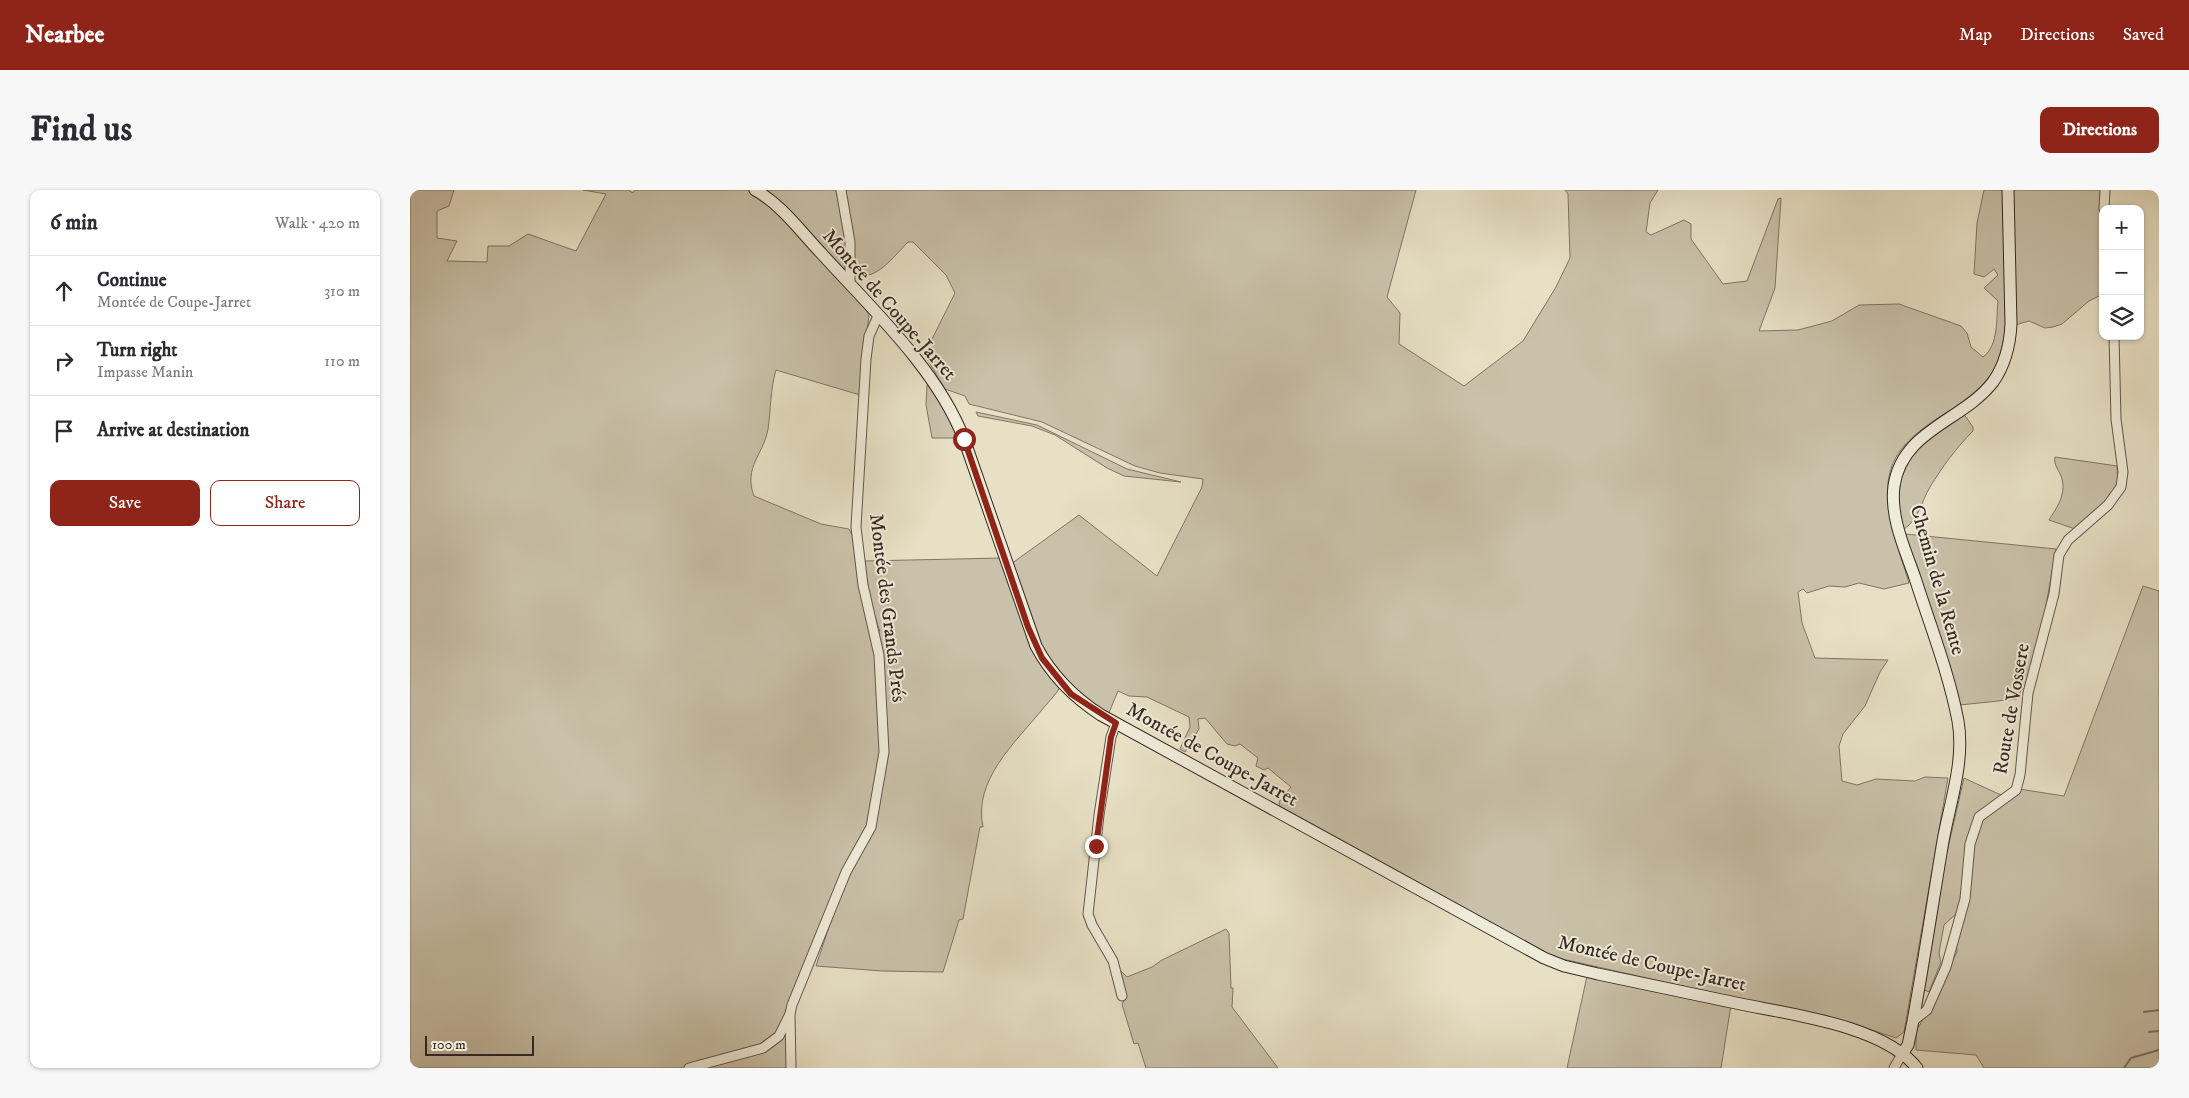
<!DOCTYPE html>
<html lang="en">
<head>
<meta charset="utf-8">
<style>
	body { margin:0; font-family:"IM FELL DW Pica",serif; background:#f7f7f7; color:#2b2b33 }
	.controls { position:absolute; right:15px; top:15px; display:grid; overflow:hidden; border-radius:10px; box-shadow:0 1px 4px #0004 }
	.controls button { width:45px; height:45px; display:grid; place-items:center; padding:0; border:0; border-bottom:1px solid #e1e1e2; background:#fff; color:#2b2b33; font:25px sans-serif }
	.scale { position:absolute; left:15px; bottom:12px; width:109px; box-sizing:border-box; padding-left:5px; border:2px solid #362923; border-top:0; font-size:14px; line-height:18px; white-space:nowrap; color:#362923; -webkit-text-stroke:4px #efebd9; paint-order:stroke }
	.stop { position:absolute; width:15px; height:15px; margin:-11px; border:4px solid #8f2418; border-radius:50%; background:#fff }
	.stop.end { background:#8f2418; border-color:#fff; box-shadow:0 1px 5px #0008 }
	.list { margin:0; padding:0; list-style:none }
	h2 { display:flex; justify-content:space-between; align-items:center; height:65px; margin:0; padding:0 20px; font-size:21px }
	h2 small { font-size:16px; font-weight:400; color:#7c7c81 }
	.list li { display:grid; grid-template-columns:32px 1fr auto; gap:15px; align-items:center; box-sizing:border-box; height:70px; padding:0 20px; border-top:1px solid #e1e1e2 }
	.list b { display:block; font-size:19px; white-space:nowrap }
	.list p { margin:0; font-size:16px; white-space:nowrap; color:#7c7c81 }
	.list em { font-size:16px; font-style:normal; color:#7c7c81 }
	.actions { display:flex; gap:10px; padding:15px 20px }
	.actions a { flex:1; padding:11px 0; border:1px solid #8f2418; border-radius:10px; text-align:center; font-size:18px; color:#8f2418 }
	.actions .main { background:#8f2418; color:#fff }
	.icon { flex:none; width:28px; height:28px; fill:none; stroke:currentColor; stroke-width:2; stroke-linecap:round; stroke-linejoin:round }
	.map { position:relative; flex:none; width:1749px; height:878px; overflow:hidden; border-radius:10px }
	header { display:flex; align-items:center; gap:30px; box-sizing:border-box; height:70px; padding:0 25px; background:#8f2418; color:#fff }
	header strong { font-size:24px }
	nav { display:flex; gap:28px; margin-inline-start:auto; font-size:18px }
	.intro { display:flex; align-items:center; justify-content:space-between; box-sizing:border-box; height:120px; padding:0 30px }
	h1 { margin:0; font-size:35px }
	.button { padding:12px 22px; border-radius:10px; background:#8f2418; color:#fff; font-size:18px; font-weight:700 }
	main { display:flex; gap:30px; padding:0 30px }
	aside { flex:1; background:#fff; border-radius:10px; box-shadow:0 1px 4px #0004 }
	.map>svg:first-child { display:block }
	.green { fill:#c9c1a9; stroke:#807566 }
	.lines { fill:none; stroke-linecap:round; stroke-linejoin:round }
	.stream { stroke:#7c7263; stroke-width:2 }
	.street-casing { stroke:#62574c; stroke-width:11 }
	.secondary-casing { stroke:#362923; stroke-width:13 }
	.street { stroke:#efebd9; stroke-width:9 }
	.secondary { stroke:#efebd9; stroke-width:11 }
	.route { stroke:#8f2418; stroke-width:6 }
	.labels { text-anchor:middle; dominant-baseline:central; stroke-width:4; stroke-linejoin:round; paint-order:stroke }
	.street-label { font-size:20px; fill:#362923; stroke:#efebd9 }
</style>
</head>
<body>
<header>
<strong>Nearbee</strong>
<nav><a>Map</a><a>Directions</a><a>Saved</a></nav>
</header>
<div class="intro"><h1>Find us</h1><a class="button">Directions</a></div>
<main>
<aside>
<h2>6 min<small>Walk · 420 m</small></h2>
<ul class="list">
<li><svg class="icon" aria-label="ahead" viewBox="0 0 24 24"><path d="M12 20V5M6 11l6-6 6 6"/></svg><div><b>Continue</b><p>Montée de Coupe-Jarret</p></div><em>310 m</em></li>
<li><svg class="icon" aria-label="right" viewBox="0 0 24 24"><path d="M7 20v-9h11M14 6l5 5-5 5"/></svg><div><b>Turn right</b><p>Impasse Manin</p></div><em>110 m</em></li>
<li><svg class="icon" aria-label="arrive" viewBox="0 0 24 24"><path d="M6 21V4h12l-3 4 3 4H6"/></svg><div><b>Arrive at destination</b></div></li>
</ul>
<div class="actions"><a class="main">Save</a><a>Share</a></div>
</aside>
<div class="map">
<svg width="1749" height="878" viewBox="0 0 1749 878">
	<rect width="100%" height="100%" fill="#e7e0c5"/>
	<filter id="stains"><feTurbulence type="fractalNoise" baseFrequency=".004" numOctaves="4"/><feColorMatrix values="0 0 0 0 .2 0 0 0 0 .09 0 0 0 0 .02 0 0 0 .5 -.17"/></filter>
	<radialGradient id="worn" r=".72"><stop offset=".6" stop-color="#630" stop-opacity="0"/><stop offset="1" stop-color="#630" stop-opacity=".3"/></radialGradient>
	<!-- green -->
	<g class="green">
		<path d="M0 0H44L39 16 27 21V48L47 51 37 71 77 72 78 56H99L118 44 166 61 196 4 173 0H218L223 3 225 0H338L359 14 450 112 459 125 450 205 366 180C360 200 361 219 358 239 354 264 333 277 344 306L411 334 439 339 443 347 461 443 470 442 461 414 454 371 591 368 650 497C646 505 637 513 631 521 605 553 563 590 573 637H570L553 729 549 730 533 782 472 781 406 776 431 701 460 632 370 838 363 850 355 854 274 878H0Z"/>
		<polygon points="351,0 426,0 436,47 436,78 433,79"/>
		<path d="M434 0H1006L977 107 990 123 989 154 1054 196 1113 151 1146 97 1160 68 1158 4 1155 0H1248L1240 13 1236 42 1241 45 1274 30 1281 34V49L1313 94 1337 91 1368 9 1371 8 1365 98 1349 141 1388 140 1422 131 1449 115 1489 114 1551 136 1557 143 1561 157 1573 167C1589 155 1586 129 1588 111L1574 98 1588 85 1584 79 1574 87 1564 84 1567 33 1574 0H1593C1595 49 1606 134 1585 177 1575 197 1557 208 1539 221 1523 231 1507 241 1494 256 1460 294 1487 352 1499 393L1474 399 1449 393 1435 397 1419 396 1397 403 1393 399 1388 402 1392 433 1405 468 1478 470 1470 482 1455 516 1433 544 1429 556 1432 591 1447 595 1466 589 1505 591 1515 587 1538 588 1494 842 1486 848 1450 836 1148 768 1125 758 870 618 869 612 881 597 858 578 854 580 846 576 848 568 830 554 825 556 817 554 795 528 788 529 789 539 775 562 770 559 780 537 779 527 737 507 719 506 708 501 698 525 665 501 635 465 601 374 669 325 747 386 792 297 793 289 750 283 725 276 632 232 559 214 555 206 535 199 517 169 519 155 545 103 536 85 503 52H498C484 66 466 92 444 85Z"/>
		<polygon points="1601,0 1693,0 1690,48 1693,104 1679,111 1652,134 1643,137 1635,138 1619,131 1605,135"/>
		<polygon points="517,195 531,210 548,248 522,248 516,215"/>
		<polygon points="566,222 627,235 717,279 771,292 714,286 697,278 645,245 622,236 568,226"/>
		<path d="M1553 223 1563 237V241C1546 258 1533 276 1520 297 1511 312 1509 329 1494 339 1485 314 1488 283 1504 262 1516 247 1538 235 1553 223Z"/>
		<path d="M1645 267 1707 276 1708 296 1693 316 1665 339 1639 330C1647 317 1656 305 1652 289 1650 281 1643 275 1645 267Z"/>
		<polygon points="1495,344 1646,359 1634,427 1616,497 1611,500 1607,509 1550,515"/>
		<polygon points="1733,396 1749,401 1749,878 1574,878 1566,865 1506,860 1506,841 1515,826 1547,762 1546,750 1563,654 1573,627 1609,599 1654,606"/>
		<polygon points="1554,588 1591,605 1573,620 1547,723 1534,735 1529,763 1531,772 1519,802 1512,799 1535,671"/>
		<polygon points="816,739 819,743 821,798 823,798 822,817 868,878 736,878 728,853 724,854 712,814 716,808 709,784 711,781 717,787 742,777 752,770"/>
		<polygon points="1177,786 1321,815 1311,878 1157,878"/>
		<polygon points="373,840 378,841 380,878 286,878 361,858 369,852"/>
	</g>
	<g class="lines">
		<!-- stream -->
		<g class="stream">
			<polyline points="1734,822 1749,820"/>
			<polyline points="1739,842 1749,841"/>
			<polyline points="1714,878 1721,868 1749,860"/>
		</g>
		<!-- street casing -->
		<g class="street-casing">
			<g id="street">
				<polyline points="431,0 440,52 440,95"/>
				<polyline points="1694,19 1695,0"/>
				<polyline points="706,533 701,547 689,625 678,724 682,735 703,771 712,806"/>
				<polyline points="1503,831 1517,820 1536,777 1555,709 1560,654 1569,627 1606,600 1610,585 1618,503 1644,404 1649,365 1658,350 1698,315 1711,297 1713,282 1706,229 1704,146"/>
				<polyline points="279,878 353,858 369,846 380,824"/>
				<polyline points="381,878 380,824 382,815 436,682 461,637 474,562 469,465 453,395 446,337 456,169 459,146 468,126"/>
				<polyline points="1484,878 1492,864"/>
			</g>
		</g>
		<!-- secondary casing -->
		<g class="secondary-casing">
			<g id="secondary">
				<path d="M345 0C371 14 391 42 411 63 461 118 527 179 554 249L626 456C642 486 663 507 691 525L1134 768 1154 776 1188 784C1234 794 1280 803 1326 813 1378 824 1473 835 1507 878"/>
				<path d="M1492 864 1498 855 1503 831C1514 771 1523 711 1533 651 1540 612 1555 571 1548 531 1539 483 1520 435 1505 388 1495 359 1480 328 1484 296 1492 240 1553 231 1583 192 1595 175 1600 155 1601 134L1598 0"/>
			</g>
		</g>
		<!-- street -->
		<use href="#street" class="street"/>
		<!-- secondary -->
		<use href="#secondary" class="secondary"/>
	</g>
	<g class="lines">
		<!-- route -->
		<polyline class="route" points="554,249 618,437 632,468 661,504 706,533 701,547 686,656"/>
	</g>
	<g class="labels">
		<!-- street labels -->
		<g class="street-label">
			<text transform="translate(479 115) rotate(49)">Montée de Coupe-Jarret</text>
			<text transform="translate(1527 390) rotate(74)">Chemin de la Rente</text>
			<text transform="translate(477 418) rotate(83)">Montée des Grands Prés</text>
			<text transform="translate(1602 519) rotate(-80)">Route de Vossere</text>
			<text transform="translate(802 565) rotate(29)">Montée de Coupe-Jarret</text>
			<text transform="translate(1242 774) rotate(13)">Montée de Coupe-Jarret</text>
		</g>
	</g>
	<rect width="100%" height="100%" filter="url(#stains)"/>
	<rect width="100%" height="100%" fill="url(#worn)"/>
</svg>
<div class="controls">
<button>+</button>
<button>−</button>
<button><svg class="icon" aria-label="layers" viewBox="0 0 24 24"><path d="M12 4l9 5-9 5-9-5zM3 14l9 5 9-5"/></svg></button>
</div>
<div class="scale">100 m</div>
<div class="stop" style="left:554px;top:249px"></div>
<div class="stop end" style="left:686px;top:656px"></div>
</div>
</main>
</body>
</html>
